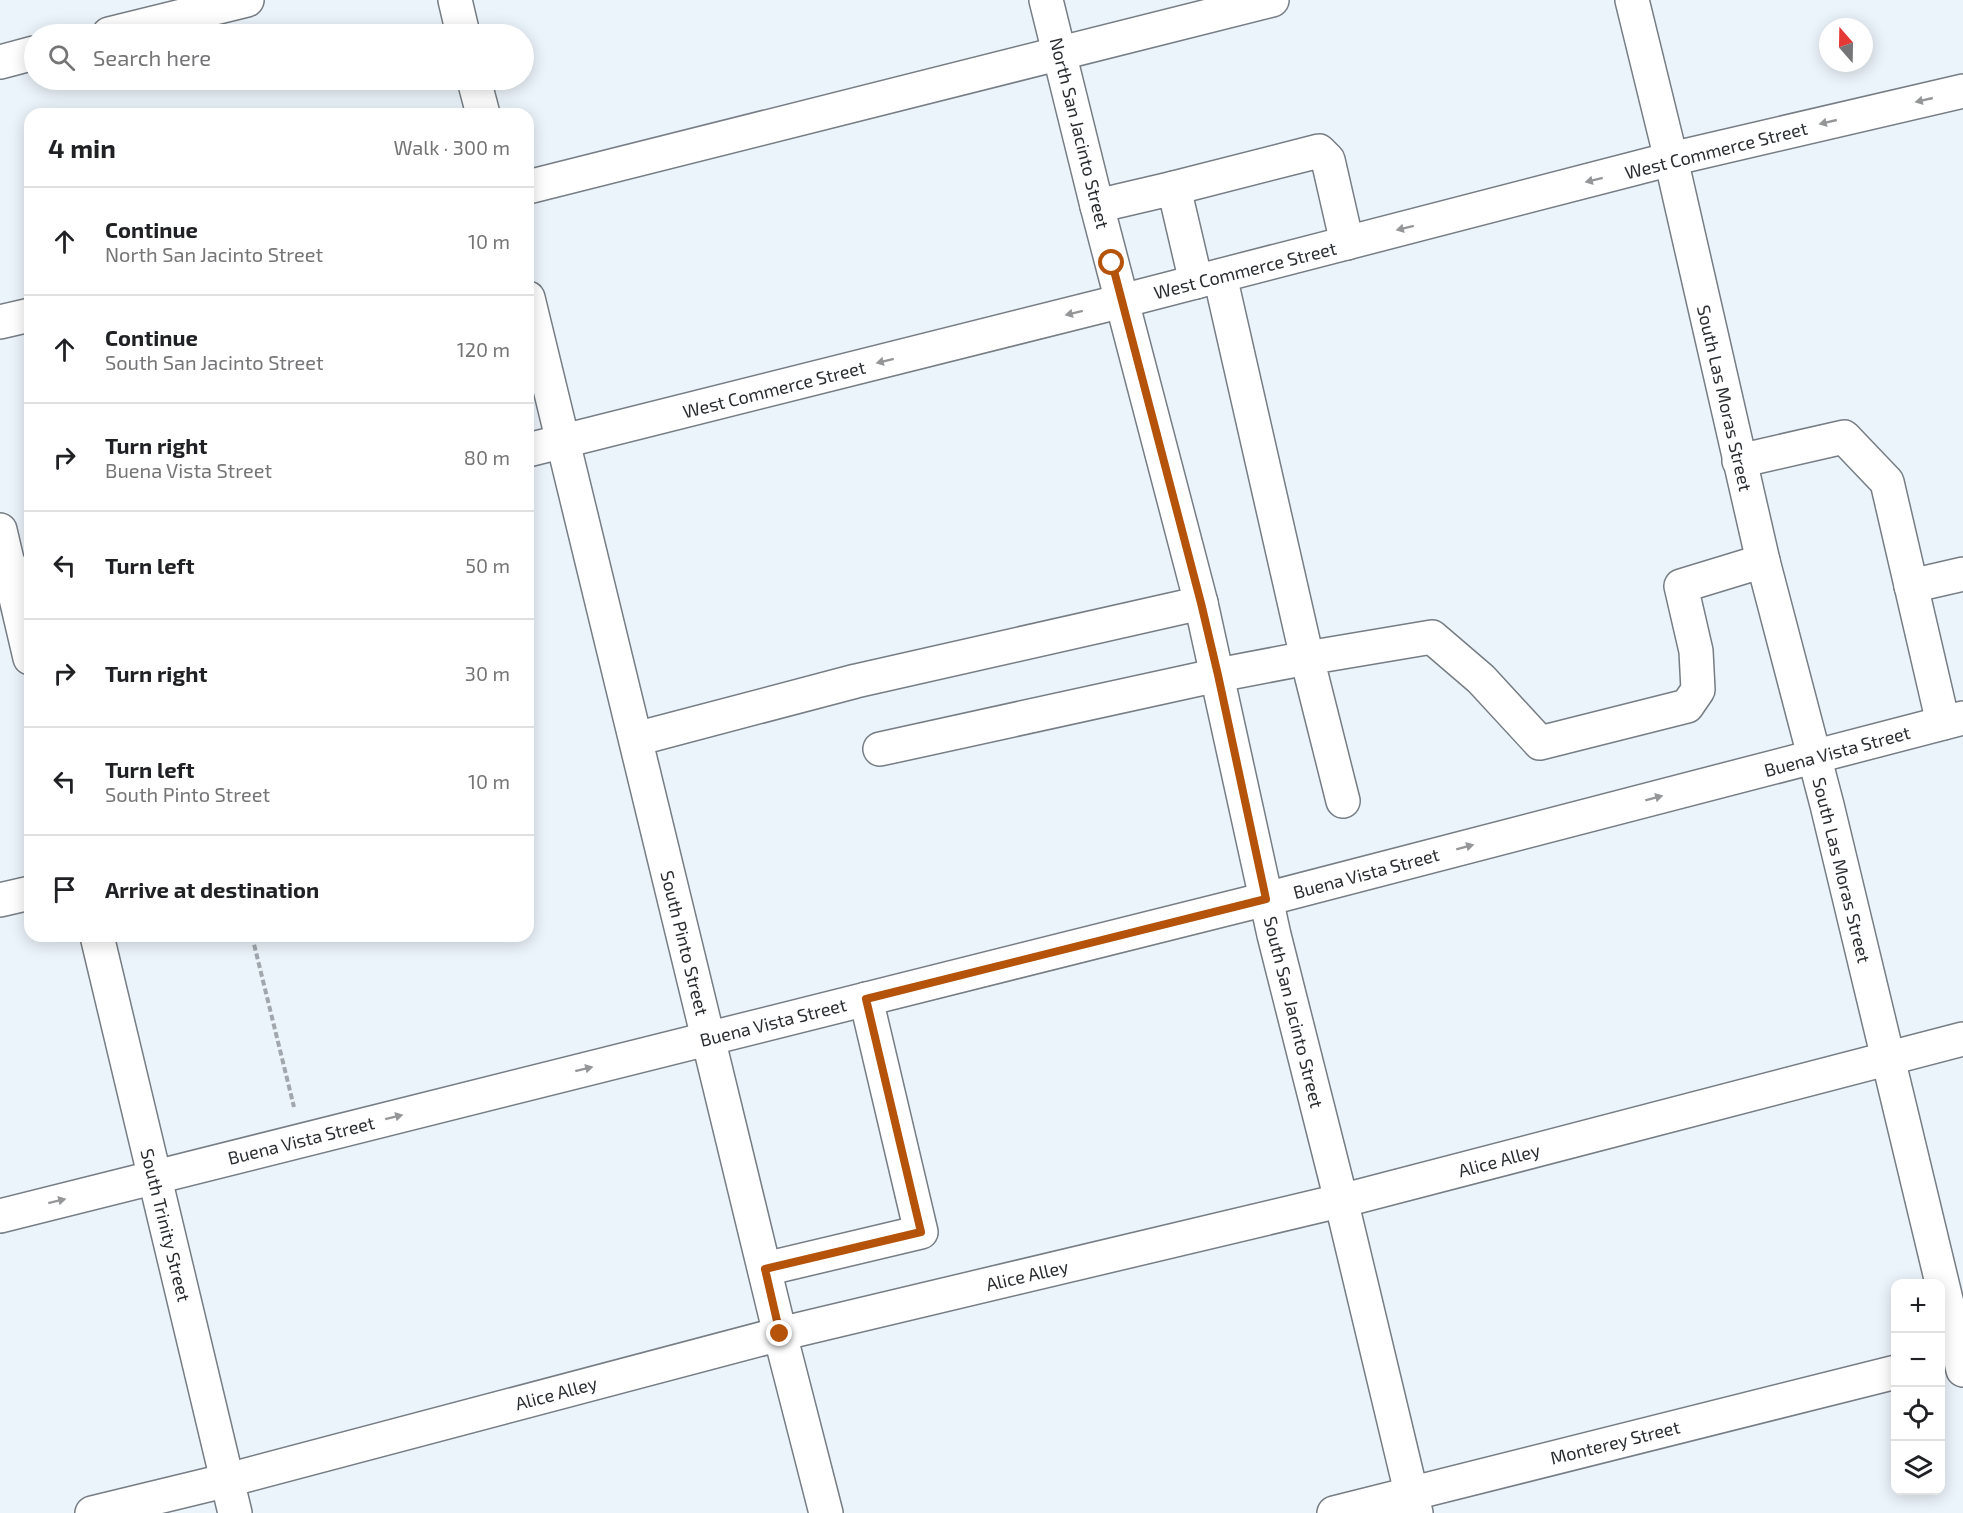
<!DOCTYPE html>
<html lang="en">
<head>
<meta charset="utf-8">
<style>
	body { margin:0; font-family:"Exo 2",sans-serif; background:#f6f6f6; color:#202124 }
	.controls { position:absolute; right:18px; bottom:18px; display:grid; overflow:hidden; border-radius:12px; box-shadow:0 3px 15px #0003 }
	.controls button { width:54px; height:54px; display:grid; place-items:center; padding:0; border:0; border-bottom:2px solid #e0e0e0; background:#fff; color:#202124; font:30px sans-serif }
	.compass { position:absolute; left:1819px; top:18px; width:54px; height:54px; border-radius:50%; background:#fff; box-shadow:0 3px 15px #0003; rotate:340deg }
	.stop { position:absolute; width:18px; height:18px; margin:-14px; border:4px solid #b45309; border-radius:50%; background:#fff }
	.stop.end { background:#b45309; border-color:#fff; box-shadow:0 2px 6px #0008 }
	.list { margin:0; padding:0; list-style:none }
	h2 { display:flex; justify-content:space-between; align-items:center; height:78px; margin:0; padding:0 24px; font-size:26px }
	h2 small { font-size:20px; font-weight:400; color:#757577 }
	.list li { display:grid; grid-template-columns:39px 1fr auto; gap:18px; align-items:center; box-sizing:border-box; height:108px; padding:0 24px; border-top:2px solid #e0e0e0 }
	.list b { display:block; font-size:22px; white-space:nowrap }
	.list p { margin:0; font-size:20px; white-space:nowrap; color:#757577 }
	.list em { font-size:20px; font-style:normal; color:#757577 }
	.icon { flex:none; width:33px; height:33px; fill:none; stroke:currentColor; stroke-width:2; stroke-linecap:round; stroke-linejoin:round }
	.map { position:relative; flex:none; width:1963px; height:1513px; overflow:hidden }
	.search { position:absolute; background:#fff; box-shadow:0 3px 15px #0003; left:24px; top:24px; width:510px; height:66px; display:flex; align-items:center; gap:15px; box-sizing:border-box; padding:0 21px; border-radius:33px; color:#757577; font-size:22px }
	.panel { position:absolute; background:#fff; box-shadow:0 3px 15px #0003; left:24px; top:108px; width:510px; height:834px; border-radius:18px }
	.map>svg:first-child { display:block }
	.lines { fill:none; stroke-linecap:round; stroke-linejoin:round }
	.minor-casing { stroke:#767d84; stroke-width:36 }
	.major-casing { stroke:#767d84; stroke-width:36 }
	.path { stroke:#a1a7ad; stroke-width:4; stroke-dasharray:6 3; stroke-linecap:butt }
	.minor { stroke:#fff; stroke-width:33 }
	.major { stroke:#fff; stroke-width:33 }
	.oneway { fill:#959698 }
	.route { stroke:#b45309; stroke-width:8 }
	.labels { text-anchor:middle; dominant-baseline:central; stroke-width:4.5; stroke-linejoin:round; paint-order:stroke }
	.street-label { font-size:18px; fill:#2b2e31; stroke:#fff }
</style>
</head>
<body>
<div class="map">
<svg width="1963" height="1513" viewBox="0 0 1963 1513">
	<rect width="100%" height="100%" fill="#ecf4fb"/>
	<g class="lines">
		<!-- minor casing -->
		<g class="minor-casing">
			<g id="minor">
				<polyline points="455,0 463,34"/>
				<polyline points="1046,0 1097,206 1201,603 1274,935 1341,1200 1416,1513"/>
				<polyline points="1632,0 1671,159 1763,561 1827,805 1963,1370"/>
				<polyline points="109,34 247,0"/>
				<polyline points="0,62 34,53"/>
				<polyline points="474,80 483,114"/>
				<polyline points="528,187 1272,0"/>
				<polyline points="1174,188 1319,151 1328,160 1347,243"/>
				<polyline points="1097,206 1174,188 1196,282"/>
				<polyline points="528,298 780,1334 826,1513"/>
				<polyline points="0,322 30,315"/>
				<polyline points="1739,461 1844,437 1887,482 1943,723"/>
				<polyline points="0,530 30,658"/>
				<polyline points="1911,586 1963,574"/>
				<polyline points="636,739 856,681 1201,603"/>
				<polyline points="880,749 1218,675 1307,658 1220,276"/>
				<polyline points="1343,801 1307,658 1432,637 1481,679 1540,743 1687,706 1698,690 1696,651 1681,586 1763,561"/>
				<polyline points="0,900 30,893"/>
				<polyline points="97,936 235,1513"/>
				<polyline points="765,1269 921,1232 866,999"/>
				<polyline points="92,1513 228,1480 780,1334 1360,1196 1963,1039"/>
				<polyline points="1334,1513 1896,1372"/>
			</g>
		</g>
		<!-- major casing -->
		<g class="major-casing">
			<g id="major">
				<polyline points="528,450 1122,301 1671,159 1963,91"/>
				<polyline points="0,580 30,572"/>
				<polyline points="0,1216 1266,899 1963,718"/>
			</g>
		</g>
		<!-- path -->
		<polyline class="path" points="252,936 294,1107"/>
		<!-- minor -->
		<use href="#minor" class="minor"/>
		<!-- major -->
		<use href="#major" class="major"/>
	</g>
	<!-- one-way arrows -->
	<defs><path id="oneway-solid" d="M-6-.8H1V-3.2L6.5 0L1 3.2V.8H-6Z" transform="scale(1.5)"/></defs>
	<g class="oneway">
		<use href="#oneway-solid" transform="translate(1924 100) rotate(167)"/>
		<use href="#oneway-solid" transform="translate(1828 122) rotate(167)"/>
		<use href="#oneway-solid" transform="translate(1594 180) rotate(166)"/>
		<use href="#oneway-solid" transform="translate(1405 228) rotate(166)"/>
		<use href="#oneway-solid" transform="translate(1074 313) rotate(166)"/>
		<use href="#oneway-solid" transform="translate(885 361) rotate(166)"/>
		<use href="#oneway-solid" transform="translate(1654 798) rotate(-15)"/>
		<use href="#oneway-solid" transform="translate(1465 847) rotate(-15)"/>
		<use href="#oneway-solid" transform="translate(584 1069) rotate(-14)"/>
		<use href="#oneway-solid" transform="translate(394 1117) rotate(-14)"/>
		<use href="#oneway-solid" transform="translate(57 1201) rotate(-14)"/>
	</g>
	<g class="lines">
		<!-- route -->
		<polyline class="route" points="780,1334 765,1269 921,1232 866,999 1266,899 1218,675 1201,603 1112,263"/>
	</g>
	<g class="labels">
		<!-- street labels -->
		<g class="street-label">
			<text transform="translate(1080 133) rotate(76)">North San Jacinto Street</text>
			<text transform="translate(1716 150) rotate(-14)">West Commerce Street</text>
			<text transform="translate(1245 270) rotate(-14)">West Commerce Street</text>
			<text transform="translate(774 389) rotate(-14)">West Commerce Street</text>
			<text transform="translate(1725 398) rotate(77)">South Las Moras Street</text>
			<text transform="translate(1837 751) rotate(-15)">Buena Vista Street</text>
			<text transform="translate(1842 870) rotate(76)">South Las Moras Street</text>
			<text transform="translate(1366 873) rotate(-15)">Buena Vista Street</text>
			<text transform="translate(685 943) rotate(76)">South Pinto Street</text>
			<text transform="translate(1294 1012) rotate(76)">South San Jacinto Street</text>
			<text transform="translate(773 1022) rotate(-14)">Buena Vista Street</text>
			<text transform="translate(301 1140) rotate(-14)">Buena Vista Street</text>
			<text transform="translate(1499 1160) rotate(-15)">Alice Alley</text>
			<text transform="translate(166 1225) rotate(76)">South Trinity Street</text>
			<text transform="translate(1027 1275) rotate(-13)">Alice Alley</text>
			<text transform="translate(556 1393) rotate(-15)">Alice Alley</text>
			<text transform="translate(1615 1442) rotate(-14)">Monterey Street</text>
		</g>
	</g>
</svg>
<div class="controls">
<button>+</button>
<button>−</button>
<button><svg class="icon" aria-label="locate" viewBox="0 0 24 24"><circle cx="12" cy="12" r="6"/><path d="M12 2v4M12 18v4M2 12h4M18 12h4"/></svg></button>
<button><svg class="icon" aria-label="layers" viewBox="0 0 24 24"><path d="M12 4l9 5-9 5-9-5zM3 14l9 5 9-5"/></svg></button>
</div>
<svg class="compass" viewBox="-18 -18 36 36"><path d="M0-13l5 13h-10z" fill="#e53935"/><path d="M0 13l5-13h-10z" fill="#757577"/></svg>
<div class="stop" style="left:1112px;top:263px"></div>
<div class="stop end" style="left:780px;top:1334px"></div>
<div class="search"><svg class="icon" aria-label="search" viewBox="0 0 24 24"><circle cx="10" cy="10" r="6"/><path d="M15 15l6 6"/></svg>Search here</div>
<section class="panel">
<h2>4 min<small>Walk · 300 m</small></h2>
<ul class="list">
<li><svg class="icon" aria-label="ahead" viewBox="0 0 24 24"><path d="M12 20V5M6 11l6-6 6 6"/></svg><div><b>Continue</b><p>North San Jacinto Street</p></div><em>10 m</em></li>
<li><svg class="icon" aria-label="ahead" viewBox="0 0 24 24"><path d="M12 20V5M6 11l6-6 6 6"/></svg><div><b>Continue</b><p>South San Jacinto Street</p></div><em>120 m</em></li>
<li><svg class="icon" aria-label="right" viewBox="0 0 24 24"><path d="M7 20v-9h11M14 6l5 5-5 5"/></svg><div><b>Turn right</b><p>Buena Vista Street</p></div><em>80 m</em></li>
<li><svg class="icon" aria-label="left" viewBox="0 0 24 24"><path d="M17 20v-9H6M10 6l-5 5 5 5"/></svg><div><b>Turn left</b></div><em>50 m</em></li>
<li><svg class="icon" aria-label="right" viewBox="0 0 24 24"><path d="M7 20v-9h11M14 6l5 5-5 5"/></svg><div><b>Turn right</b></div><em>30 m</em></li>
<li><svg class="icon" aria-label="left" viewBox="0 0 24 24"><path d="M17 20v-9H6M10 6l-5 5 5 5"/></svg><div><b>Turn left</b><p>South Pinto Street</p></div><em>10 m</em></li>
<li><svg class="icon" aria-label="arrive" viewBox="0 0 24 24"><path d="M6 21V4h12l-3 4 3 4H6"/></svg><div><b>Arrive at destination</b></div></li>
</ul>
</section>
</div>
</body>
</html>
